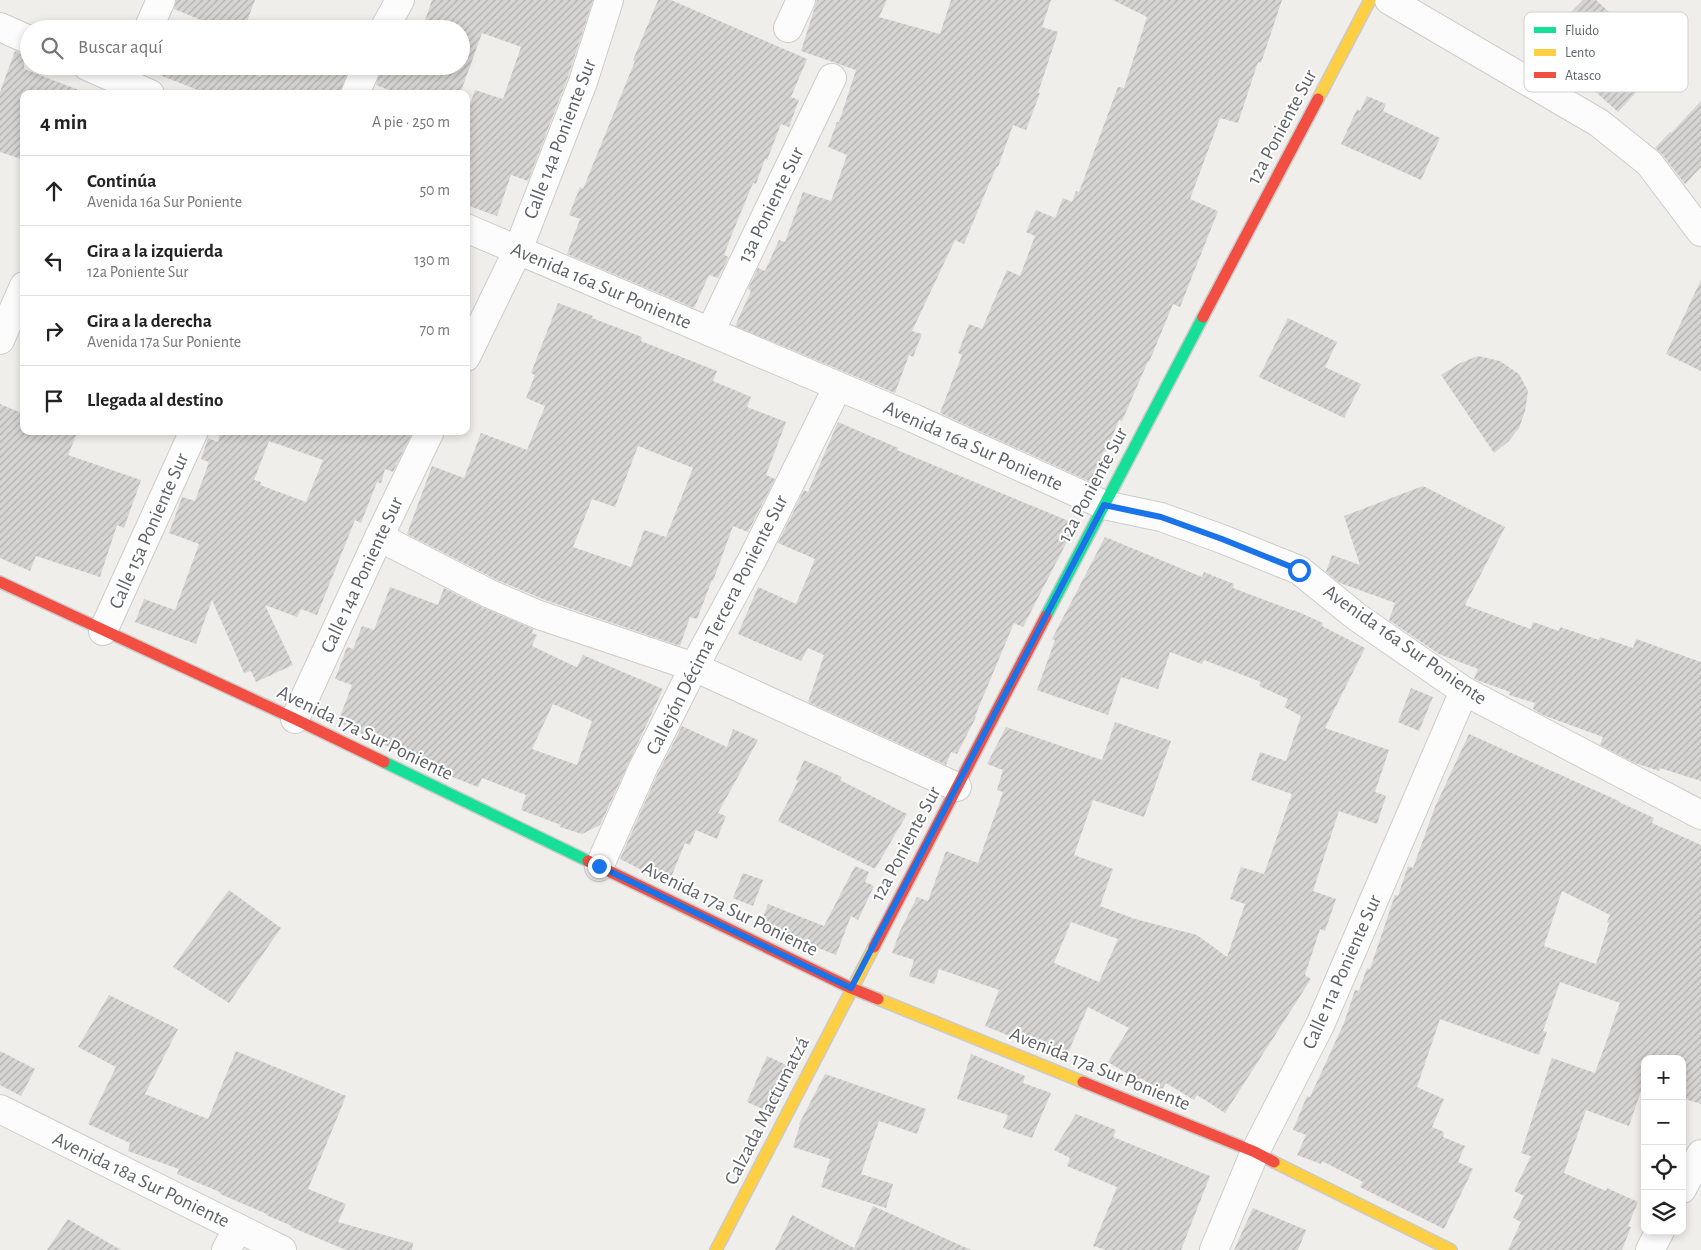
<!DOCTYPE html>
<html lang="es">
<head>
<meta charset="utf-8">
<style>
	body { margin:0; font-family:"Alegreya Sans",sans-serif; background:#f6f6f6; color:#222 }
	.controls { position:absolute; right:15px; bottom:15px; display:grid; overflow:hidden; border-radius:10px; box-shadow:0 2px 8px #0003 }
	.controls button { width:45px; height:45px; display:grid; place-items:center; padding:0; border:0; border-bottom:1px solid #e0e0e0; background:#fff; color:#222; font:25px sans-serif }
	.stop { position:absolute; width:15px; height:15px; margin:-11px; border:4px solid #1a73e8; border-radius:50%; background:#fff }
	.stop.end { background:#1a73e8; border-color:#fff; box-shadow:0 1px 5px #0008 }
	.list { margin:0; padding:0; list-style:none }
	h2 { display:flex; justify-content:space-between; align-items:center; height:65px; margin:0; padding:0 20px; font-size:21px }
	h2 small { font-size:16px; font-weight:400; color:#767676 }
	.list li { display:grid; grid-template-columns:32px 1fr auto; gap:15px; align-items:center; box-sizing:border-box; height:70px; padding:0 20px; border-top:1px solid #e0e0e0 }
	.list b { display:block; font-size:19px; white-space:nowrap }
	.list p { margin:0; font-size:16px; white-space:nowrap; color:#767676 }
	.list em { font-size:16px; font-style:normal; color:#767676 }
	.icon { flex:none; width:28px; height:28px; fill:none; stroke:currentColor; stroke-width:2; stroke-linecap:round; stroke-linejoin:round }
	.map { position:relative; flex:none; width:1701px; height:1250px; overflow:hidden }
	.search { position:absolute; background:#fff; box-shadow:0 2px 8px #0003; left:20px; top:20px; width:450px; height:55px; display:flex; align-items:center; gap:12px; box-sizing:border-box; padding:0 18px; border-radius:28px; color:#767676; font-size:19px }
	.panel { position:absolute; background:#fff; box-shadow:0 2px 8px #0003; left:20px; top:90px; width:450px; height:345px; border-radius:10px }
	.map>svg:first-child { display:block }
	.building { fill:url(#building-hatch); fill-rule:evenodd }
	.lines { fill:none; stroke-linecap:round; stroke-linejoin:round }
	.street-casing { stroke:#cbcccc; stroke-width:30 }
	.fast-casing { stroke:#cacacb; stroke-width:14 }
	.slow-casing { stroke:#cacacb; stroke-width:14 }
	.jam-casing { stroke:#cacacb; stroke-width:14 }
	.street { stroke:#fdfcfc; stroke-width:28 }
	.fast { stroke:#16e098; stroke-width:11 }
	.slow { stroke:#ffcf43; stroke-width:11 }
	.jam { stroke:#f24e42; stroke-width:11 }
	.route { stroke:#1a73e8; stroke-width:6 }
	.labels { text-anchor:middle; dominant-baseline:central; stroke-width:4; stroke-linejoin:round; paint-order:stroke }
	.street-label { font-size:20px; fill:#5f6368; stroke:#fff }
	.key { fill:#fff; stroke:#cfd0d2; stroke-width:1 }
	.key-label { font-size:14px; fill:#5f6368 }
</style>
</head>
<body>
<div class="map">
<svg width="1701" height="1250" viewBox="0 0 1701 1250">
	<defs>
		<pattern id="building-hatch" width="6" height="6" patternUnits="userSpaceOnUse" patternTransform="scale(1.25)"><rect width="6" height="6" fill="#d6d5d3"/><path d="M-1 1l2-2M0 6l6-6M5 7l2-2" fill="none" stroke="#b1b0af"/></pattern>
	</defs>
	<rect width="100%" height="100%" fill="#efeeea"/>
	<!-- building -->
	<g class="building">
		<polygon points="176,0 255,0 244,29 223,29 174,9"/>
		<polygon points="432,0 593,0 568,77 528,181 511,175 497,216 466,205 466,116 475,90 503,99 521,47 482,33 460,94 399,94 376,85 382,66 461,66 461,29 422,29"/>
		<polygon points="658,0 671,0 807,59 791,97 799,100 789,127 781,124 767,160 765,159 756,184 753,183 732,234 724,255 729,257 718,278 709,275 694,308 567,254 580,219 569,215 580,187 583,189 635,61 633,60"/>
		<polygon points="817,0 887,0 879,17 940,34 951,0 1051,0 1042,27 1058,32 1038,93 1040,93 1026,130 1013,125 998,167 997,166 989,184 964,244 955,240 912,331 922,334 913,357 909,355 895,393 735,326 751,291 748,289 758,268 765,271 779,240 785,242 803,192 831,201 847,155 828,147 837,122 839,122 856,70 801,51"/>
		<polygon points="1113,0 1282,0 1261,63 1258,62 1238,123 1220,118 1190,199 1218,211 1180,307 1173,304 1149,362 1148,361 1122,421 1119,420 1106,452 1104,451 1091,482 940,413 962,355 958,353 969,324 982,329 1007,270 1020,276 1035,236 1026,232 1036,210 1055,218 1063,198 1072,202 1076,191 1079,192 1118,87 1124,88 1147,17"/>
		<polygon points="1583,0 1596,0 1610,13 1600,25 1653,74 1618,112 1569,68 1557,80 1549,76 1528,56"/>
		<polygon points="15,51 24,55 24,69 84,92 84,94 24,94 24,160 0,152 0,92"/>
		<polygon points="143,66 238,66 261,77 266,66 350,66 340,94 208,94 142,68"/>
		<polygon points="1367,96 1386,104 1383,111 1440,138 1421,180 1341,144 1357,109 1360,111"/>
		<polygon points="1701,101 1701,167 1685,184 1661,153 1655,148 1670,132 1671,133"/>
		<polygon points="1701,280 1701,371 1666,354"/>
		<path d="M558 303 593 316 592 318 642 337 641 341 717 371 713 381 751 397 747 407 786 422 766 475 775 479 748 532 733 526 713 581 712 580 697 619 690 617 680 646 545 600 497 580 407 534 432 466 464 478 481 433 527 450 545 406 526 398 535 375 531 373ZM638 446 693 468 666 537 644 530 631 567 573 547 592 499 615 507Z"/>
		<polygon points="1288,318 1337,342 1325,367 1361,384 1344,418 1259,377"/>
		<polygon points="1478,356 1500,361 1519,374 1528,391 1525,411 1519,428 1509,441 1494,453 1441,375 1460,363"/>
		<polygon points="0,404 24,414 24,431 78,431 68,455 141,480 124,528 117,525 100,577 36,556 30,571 0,558"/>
		<polygon points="838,422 898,448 897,450 1076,524 1023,627 1014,623 975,716 976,717 957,754 951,752 946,765 808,702 824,655 808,648 801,661 738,634 758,587 796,604 815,559 778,543 804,490 808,492"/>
		<path d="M220 431H413L393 472 385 469 381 483 377 482 361 523 355 520 317 615 301 609 297 617 265 605 293 665 256 682 251 671 244 673 212 600 196 644 135 622 144 599 175 610 199 544 169 533 182 497 195 501 209 462 201 459 208 438 218 442ZM269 441 323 460 306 502 260 485 261 482 254 480Z"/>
		<polygon points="1423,486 1505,527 1465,605 1531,629 1533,622 1559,631 1560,627 1599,640 1600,637 1633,648 1636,639 1701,662 1701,781 1660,768 1659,771 1635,763 1600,745 1603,737 1543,715 1533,709 1535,703 1509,695 1510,692 1474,679 1478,669 1439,654 1389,620 1395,603 1340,583 1326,572 1332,555 1360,565 1344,516"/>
		<path d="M1105 537 1202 577 1204 572 1234 584 1233 588 1294 611V610L1323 623 1322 626 1365 648 1325 728 1389 750 1375 792 1386 796 1377 824 1339 811 1313 891 1336 899 1325 931 1320 929 1305 975 1311 979 1225 1113 1197 1095 1194 1100 1166 1083 1161 1091 1141 1078 1139 1081 1108 1062 1129 1028 1088 1007 1067 1055 1036 1042 1034 1046 985 1026 999 990 939 969 934 984 909 976 914 960 892 953 900 931 917 897 928 901 946 851 978 863 1003 792 997 790 1003 770 987 764 1006 727 1102 760 1115 722 1171 741 1144 817 1093 800 1074 855 1113 869 1100 906 1135 919 1197 935 1227 957 1245 904 1230 899 1241 867 1264 874 1292 794 1251 780 1260 752 1286 761 1301 716 1284 707 1288 699 1259 686 1261 682 1204 660 1202 664 1170 652 1158 689 1121 677 1108 715 1037 690 1055 640 1052 639ZM1071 922 1118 939 1099 982 1054 963Z"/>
		<path d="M390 587 438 605 444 588 484 608 533 629 532 633 537 635 532 646 574 666 577 667 583 655 663 689 600 825 582 834 560 827 561 825 521 810 526 795 482 778 478 787 442 773 338 722 352 685 335 679 347 647 353 649 362 626 374 630ZM553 704 592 721 577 765 532 749Z"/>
		<polygon points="1411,688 1433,697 1419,731 1398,722"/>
		<polygon points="682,726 727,747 733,729 758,740 718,813 726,816 717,839 696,830 690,845 685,843 670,880 644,871 620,859 657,775"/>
		<path d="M1469 734 1619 801V802L1654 818 1652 823 1701 845V1104L1682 1098V1059H1645V1085H1643L1629 1126 1586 1110 1564 1173 1606 1191 1607 1188 1638 1202 1628 1226 1631 1227 1622 1250H1508L1521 1222 1513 1218 1524 1196 1514 1191 1531 1156 1521 1153 1552 1058 1595 1073 1620 1003 1560 982 1543 1031 1547 1032 1539 1055 1440 1019 1417 1087 1444 1099 1432 1127 1444 1132 1443 1137 1465 1146 1458 1162 1473 1169 1444 1229 1360 1187 1363 1182 1322 1161 1321 1164 1297 1155 1306 1135 1293 1130 1307 1096 1310 1097 1344 1023 1355 990 1359 991 1367 968 1370 969 1395 895 1398 896 1408 866 1413 868 1435 807ZM1562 891 1610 915 1607 922 1609 923 1596 964 1544 946Z"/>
		<polygon points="804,760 842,777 840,780 907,814 875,869 778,821 798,781 796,780"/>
		<polygon points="855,866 869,872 865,882 874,886 858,920 851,916 836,955 760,925 768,904 824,926"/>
		<polygon points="743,873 763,880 753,906 733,898"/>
		<polygon points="229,890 281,928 229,1003 173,967"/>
		<polygon points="109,995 178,1029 145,1094 208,1119 236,1051 346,1096 308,1189 346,1204 338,1222 413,1243 412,1250 346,1250 291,1227 292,1226 266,1215 267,1214 220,1194 220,1192 177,1174 179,1169 128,1151 130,1143 88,1124 116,1067 78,1047"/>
		<polygon points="0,1051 35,1069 21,1096 0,1085"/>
		<polygon points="971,1054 1025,1076 1023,1083 1051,1093 1032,1138 1003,1128 1008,1115 957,1099"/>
		<polygon points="767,1056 793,1068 770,1112 747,1102"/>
		<polygon points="825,1074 926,1109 917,1134 879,1121 861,1174 893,1184 886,1208 821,1187 830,1159 793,1147 800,1125 799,1124"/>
		<polygon points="1076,1114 1116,1130 1113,1137 1210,1176 1181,1250 1106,1250 1093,1246 1117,1187 1067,1166 1070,1158 1054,1150"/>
		<polygon points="873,1206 971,1250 775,1250 792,1215 854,1248"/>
		<polygon points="1253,1208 1306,1230 1298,1250 1234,1250"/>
		<polygon points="68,1219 121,1250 47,1250"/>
	</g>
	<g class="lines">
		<!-- street casing -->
		<g class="street-casing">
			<g id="street">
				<polyline points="1389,0 1599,123 1649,163 1701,232"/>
				<polyline points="0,27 29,40"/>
				<polyline points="788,28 801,0"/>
				<polyline points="148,29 161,0"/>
				<polyline points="384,29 400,0"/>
				<polyline points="87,66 150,94"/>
				<polyline points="355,94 367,66"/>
				<polyline points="466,228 913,418 1104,505 1161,517 1222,539 1299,570 1357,617 1464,691 1701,815"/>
				<polyline points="710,332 832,78"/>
				<polyline points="0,340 24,286"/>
				<polyline points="466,357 518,250 583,82 609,0"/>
				<polyline points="379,537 490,594 539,615 694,667 957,787"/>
				<polyline points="103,631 194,431"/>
				<polyline points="295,719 379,537 430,431"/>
				<polyline points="599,867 643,768 694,667 752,560 838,386"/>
				<polyline points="0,1109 282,1250"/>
				<polyline points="1682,1189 1701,1154"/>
				<polyline points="226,1250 238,1228"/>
				<polyline points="1214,1250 1255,1152 1320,1025 1464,691"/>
				<polyline points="1650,1250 1660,1231"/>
			</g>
		</g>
		<!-- fast casing -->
		<g class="fast-casing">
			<g id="fast">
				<polyline points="1046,616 1203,317"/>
				<polyline points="384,762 588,861"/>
			</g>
		</g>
		<!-- slow casing -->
		<g class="slow-casing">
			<g id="slow">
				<polyline points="1318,99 1370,0"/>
				<polyline points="878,999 1083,1082"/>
				<polyline points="1274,1162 1451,1250"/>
				<polyline points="716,1250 874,947"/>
			</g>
		</g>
		<!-- jam casing -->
		<g class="jam-casing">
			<g id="jam">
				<polyline points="1203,317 1318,99"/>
				<polyline points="0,582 295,719 384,762"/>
				<polyline points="588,861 851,988 878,999"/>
				<polyline points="874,947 1046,616"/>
				<polyline points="1083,1082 1255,1152 1274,1162"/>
			</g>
		</g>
		<!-- street -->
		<use href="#street" class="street"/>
		<!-- fast -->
		<use href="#fast" class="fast"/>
		<!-- slow -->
		<use href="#slow" class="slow"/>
		<!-- jam -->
		<use href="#jam" class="jam"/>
	</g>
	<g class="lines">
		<!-- route -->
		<polyline class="route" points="599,866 851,988 1104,505 1161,517 1222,539 1299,570"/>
	</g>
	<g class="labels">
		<!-- street labels -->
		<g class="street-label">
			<text transform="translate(1282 127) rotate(-62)">12a Poniente Sur</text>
			<text transform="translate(560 139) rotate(-69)">Calle 14a Poniente Sur</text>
			<text transform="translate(771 205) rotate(-64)">13a Poniente Sur</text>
			<text transform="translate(601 286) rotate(23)">Avenida 16a Sur Poniente</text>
			<text transform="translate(973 446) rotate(24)">Avenida 16a Sur Poniente</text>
			<text transform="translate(1093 485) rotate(-62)">12a Poniente Sur</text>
			<text transform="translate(149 531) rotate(-66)">Calle 15a Poniente Sur</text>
			<text transform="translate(362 575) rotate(-65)">Calle 14a Poniente Sur</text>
			<text transform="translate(717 625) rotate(-63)">Callejón Décima Tercera Poniente Sur</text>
			<text transform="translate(1405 645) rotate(35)">Avenida 16a Sur Poniente</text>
			<text transform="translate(365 733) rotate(26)">Avenida 17a Sur Poniente</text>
			<text transform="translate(906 844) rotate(-62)">12a Poniente Sur</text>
			<text transform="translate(730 909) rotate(26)">Avenida 17a Sur Poniente</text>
			<text transform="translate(1342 972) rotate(-66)">Calle 11a Poniente Sur</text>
			<text transform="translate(1100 1069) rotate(22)">Avenida 17a Sur Poniente</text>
			<text transform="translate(767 1111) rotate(-63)">Calzada Mactumatzá</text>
			<text transform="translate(141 1180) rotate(26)">Avenida 18a Sur Poniente</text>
		</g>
	</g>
	<!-- legend -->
	<rect x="1524" y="12" width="164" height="80" rx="8" class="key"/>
	<rect x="1534" y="27" width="22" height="6" fill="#16e098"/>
	<rect x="1534" y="49" width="22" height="7" fill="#ffcf43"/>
	<rect x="1534" y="72" width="22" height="6" fill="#f24e42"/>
	<g class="key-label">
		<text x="1565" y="35">Fluido</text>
		<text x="1565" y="57">Lento</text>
		<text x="1565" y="80">Atasco</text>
	</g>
</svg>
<div class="controls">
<button>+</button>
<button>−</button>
<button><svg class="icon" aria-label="locate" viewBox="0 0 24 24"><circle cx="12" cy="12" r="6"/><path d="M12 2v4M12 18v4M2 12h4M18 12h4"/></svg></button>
<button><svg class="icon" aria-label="layers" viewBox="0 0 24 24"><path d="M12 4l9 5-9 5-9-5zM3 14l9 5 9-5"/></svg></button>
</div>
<div class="stop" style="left:1299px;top:570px"></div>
<div class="stop end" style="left:599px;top:866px"></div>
<div class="search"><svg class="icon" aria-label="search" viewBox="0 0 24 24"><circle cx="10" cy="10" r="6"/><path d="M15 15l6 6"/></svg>Buscar aquí</div>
<section class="panel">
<h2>4 min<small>A pie · 250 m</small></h2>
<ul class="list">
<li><svg class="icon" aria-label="ahead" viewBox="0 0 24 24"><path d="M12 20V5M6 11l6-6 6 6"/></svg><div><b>Continúa</b><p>Avenida 16a Sur Poniente</p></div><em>50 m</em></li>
<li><svg class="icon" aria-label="left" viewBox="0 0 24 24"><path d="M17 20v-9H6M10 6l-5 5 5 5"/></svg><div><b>Gira a la izquierda</b><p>12a Poniente Sur</p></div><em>130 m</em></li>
<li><svg class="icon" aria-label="right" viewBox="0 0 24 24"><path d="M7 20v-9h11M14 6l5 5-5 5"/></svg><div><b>Gira a la derecha</b><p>Avenida 17a Sur Poniente</p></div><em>70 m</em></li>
<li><svg class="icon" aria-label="arrive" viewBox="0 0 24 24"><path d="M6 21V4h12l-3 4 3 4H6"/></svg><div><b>Llegada al destino</b></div></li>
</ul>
</section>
</div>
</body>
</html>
